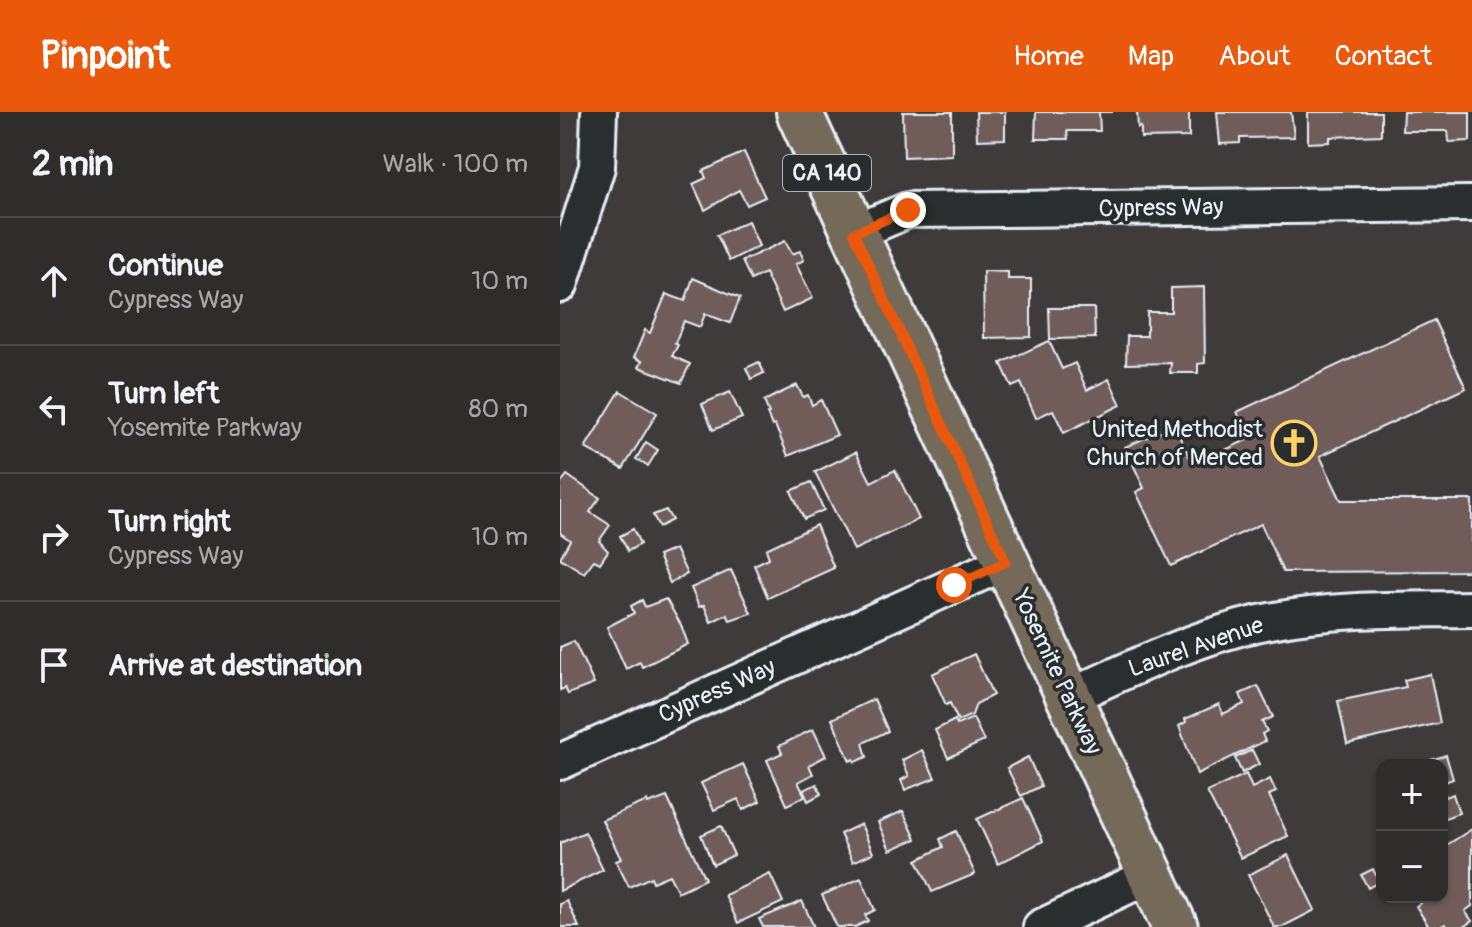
<!DOCTYPE html>
<html lang="en">
<head>
<meta charset="utf-8">
<style>
	body { margin:0; font-family:Pangolin,sans-serif; background:#3b3838; color:#f1f3f6 }
	.controls { position:absolute; right:24px; bottom:24px; display:grid; overflow:hidden; border-radius:16px; box-shadow:0 2px 6px #0004 }
	.controls button { width:72px; height:72px; display:grid; place-items:center; padding:0; border:0; border-bottom:2px solid #4a4848; background:#2f2c2c; color:#f1f3f6; font:40px sans-serif }
	.stop { position:absolute; width:24px; height:24px; margin:-18px; border:6px solid #ea580c; border-radius:50%; background:#fff }
	.stop.end { background:#ea580c; border-color:#fff; box-shadow:0 2px 8px #0008 }
	.list { margin:0; padding:0; list-style:none }
	h2 { display:flex; justify-content:space-between; align-items:center; height:104px; margin:0; padding:0 32px; font-size:34px }
	h2 small { font-size:26px; font-weight:400; color:#a7a7a9 }
	.list li { display:grid; grid-template-columns:52px 1fr auto; gap:24px; align-items:center; box-sizing:border-box; height:128px; padding:0 32px; border-top:2px solid #4a4848 }
	.list b { display:block; font-size:30px; white-space:nowrap }
	.list p { margin:0; font-size:26px; white-space:nowrap; color:#a7a7a9 }
	.list em { font-size:26px; font-style:normal; color:#a7a7a9 }
	.icon { flex:none; width:44px; height:44px; fill:none; stroke:currentColor; stroke-width:2; stroke-linecap:round; stroke-linejoin:round }
	.map { position:relative; flex:none; width:912px; height:815px; overflow:hidden }
	header { display:flex; align-items:center; gap:48px; box-sizing:border-box; height:112px; padding:0 40px; background:#ea580c; color:#fff }
	header strong { font-size:38px }
	nav { display:flex; gap:44px; margin-inline-start:auto; font-size:28px }
	main { display:flex }
	aside { flex:1; background:#2f2c2c }
	.map>svg:first-child { display:block }
	.building { fill:#6f5d5a; stroke:#e8f1f8; stroke-width:2 }
	.lines { fill:none; stroke-linecap:round; stroke-linejoin:round }
	.street-casing { stroke:#e8f1f8; stroke-width:40 }
	.primary-casing { stroke:#e8f1f8; stroke-width:50 }
	.street { stroke:#2a2d2e; stroke-width:34 }
	.primary { stroke:#746a5a; stroke-width:44 }
	.route { stroke:#ea580c; stroke-width:10 }
	.labels { text-anchor:middle; dominant-baseline:central; stroke-width:7; stroke-linejoin:round; paint-order:stroke }
	.shield { fill:#2a2d2e; stroke:#afb6bb; stroke-width:2 }
	.shield-label { font-size:22px; font-weight:bold; fill:#e8f1f8 }
	.street-label { font-size:24px; fill:#e8f1f8; stroke:#2a2d2e }
	.poi-label { font-size:24px; fill:#e8f1f8; stroke:#2a2d2e; text-anchor:end }
</style>
</head>
<body>
<header>
<strong>Pinpoint</strong>
<nav><a>Home</a><a>Map</a><a>About</a><a>Contact</a></nav>
</header>
<main>
<aside>
<h2>2 min<small>Walk · 100 m</small></h2>
<ul class="list">
<li><svg class="icon" aria-label="ahead" viewBox="0 0 24 24"><path d="M12 20V5M6 11l6-6 6 6"/></svg><div><b>Continue</b><p>Cypress Way</p></div><em>10 m</em></li>
<li><svg class="icon" aria-label="left" viewBox="0 0 24 24"><path d="M17 20v-9H6M10 6l-5 5 5 5"/></svg><div><b>Turn left</b><p>Yosemite Parkway</p></div><em>80 m</em></li>
<li><svg class="icon" aria-label="right" viewBox="0 0 24 24"><path d="M7 20v-9h11M14 6l5 5-5 5"/></svg><div><b>Turn right</b><p>Cypress Way</p></div><em>10 m</em></li>
<li><svg class="icon" aria-label="arrive" viewBox="0 0 24 24"><path d="M6 21V4h12l-3 4 3 4H6"/></svg><div><b>Arrive at destination</b></div></li>
</ul>
</aside>
<div class="map">
<svg width="912" height="815" viewBox="0 0 912 815">
	<rect width="100%" height="100%" fill="#3f3b3b"/>
	<filter id="ink" filterUnits="userSpaceOnUse"><feTurbulence type="fractalNoise" baseFrequency=".0125" numOctaves="2"/><feDisplacementMap in="SourceGraphic" scale="16" xChannelSelector="R" yChannelSelector="G"/><feConvolveMatrix kernelMatrix="1 2 1 2 8 2 1 2 1" color-interpolation-filters="sRGB"/></filter>
	<g filter="url(#ink)">
		<!-- building -->
		<g class="building">
			<polygon points="343,0 392,0 392,43 344,45"/>
			<polygon points="416,0 445,0 445,27 417,28"/>
			<polygon points="476,0 553,0 539,0 540,19 507,19 508,27 475,27"/>
			<polygon points="577,0 629,0 629,25 581,26 581,15 578,16"/>
			<polygon points="657,0 731,0 734,25 680,26 680,31 660,32"/>
			<polygon points="748,0 821,0 821,23 770,25 770,30 748,31"/>
			<polygon points="843,0 910,0 910,29 889,30 888,19 842,19"/>
			<polygon points="184,40 205,85 187,93 179,78 145,98 133,72 146,66 143,59"/>
			<polygon points="188,109 199,134 169,149 157,123"/>
			<polygon points="225,129 232,142 240,139 244,148 236,152 253,186 223,200 205,161 191,168 182,149"/>
			<polygon points="423,159 448,160 448,167 471,167 471,225 424,226"/>
			<polygon points="133,166 180,186 170,211 145,202 140,215 124,209 115,231 118,233 112,244 130,252 121,271 79,255 82,249 74,245 85,218 90,221 106,182 125,189"/>
			<polygon points="644,175 645,251 638,252 638,261 610,261 611,251 566,252 567,224 587,224 587,200 611,200 611,176"/>
			<polygon points="489,196 534,196 535,226 490,227"/>
			<polygon points="874,208 906,276 760,344 781,388 912,388 912,459 723,460 701,412 611,454 576,380 584,376 565,335 614,313 633,353 689,327 677,300"/>
			<polygon points="489,229 502,257 515,251 527,278 549,267 561,293 504,321 493,298 476,306 461,271 452,275 441,251"/>
			<polygon points="199,250 204,261 191,267 186,256"/>
			<polygon points="237,273 243,285 248,283 252,293 261,288 277,323 228,344 215,313 212,314 207,302 209,301 204,289"/>
			<polygon points="60,279 97,301 63,357 25,336"/>
			<polygon points="170,280 182,306 153,318 142,292"/>
			<polygon points="86,330 98,338 88,354 76,347"/>
			<polygon points="296,340 311,370 335,358 359,407 294,438 255,360"/>
			<polygon points="7,363 40,386 30,400 50,413 39,429 48,439 40,451 34,448 24,461 0,446 10,428 0,421 0,372"/>
			<polygon points="251,370 264,398 244,407 231,379"/>
			<polygon points="106,398 112,408 99,415 93,403"/>
			<polygon points="256,413 274,456 208,486 194,453 209,446 206,437"/>
			<polygon points="73,417 80,432 68,439 60,424"/>
			<polygon points="115,437 127,462 110,471 98,444"/>
			<polygon points="171,458 191,501 170,508 167,502 151,510 144,493 139,495 131,476"/>
			<polygon points="106,487 121,513 128,532 82,555 80,550 66,557 47,515 74,501 71,494 82,488 85,495"/>
			<polygon points="14,529 34,572 8,582 5,576 0,578 0,535"/>
			<polygon points="414,542 433,583 416,592 412,603 398,609 390,591 386,593 372,562"/>
			<polygon points="870,562 880,611 787,632 778,589 846,575 844,568"/>
			<polygon points="698,574 713,605 702,610 707,619 702,622 705,629 637,662 619,614 626,610 625,607 659,592 663,602 684,592 680,582"/>
			<polygon points="314,587 328,619 303,631 307,645 295,650 294,647 290,649 272,607"/>
			<polygon points="413,606 424,629 388,646 375,618 395,608 397,613"/>
			<polygon points="253,617 266,644 249,653 253,662 238,670 245,684 227,693 207,648 222,641 219,634"/>
			<polygon points="362,638 375,666 345,678 341,668 349,664 342,648"/>
			<polygon points="692,638 699,652 682,661 675,646"/>
			<polygon points="886,643 893,667 882,671 882,653 856,653"/>
			<polygon points="468,645 481,674 461,684 447,656"/>
			<polygon points="183,652 200,689 183,698 178,687 154,698 141,671"/>
			<polygon points="686,662 692,676 710,667 716,680 709,683 728,724 681,746 647,680"/>
			<polygon points="257,672 261,682 248,689 243,678"/>
			<polygon points="882,675 886,685 893,682 899,701 882,707"/>
			<polygon points="107,685 145,767 118,780 109,763 93,770 91,765 69,775 56,749 61,747 42,708 87,689 88,692"/>
			<polygon points="463,686 483,729 438,752 417,707"/>
			<polygon points="343,699 356,727 330,738 318,710"/>
			<polygon points="301,712 313,741 293,750 280,722"/>
			<polygon points="161,714 174,743 153,753 141,723"/>
			<polygon points="912,717 912,794 905,799 912,809 903,815 887,815 885,812 880,815 869,815 856,794 870,785 882,785 882,777 887,773 882,765 882,736"/>
			<polygon points="396,719 415,762 372,780 357,748 383,735 380,727"/>
			<polygon points="25,720 43,758 0,779 0,731"/>
			<polygon points="728,743 755,798 722,815 714,815 688,763"/>
			<polygon points="813,757 819,770 808,776 801,763"/>
			<polygon points="210,762 223,790 178,811 165,783"/>
			<polygon points="301,766 315,798 305,803 308,809 295,815 277,815 262,783"/>
			<polygon points="7,789 19,815 0,815 0,792"/>
			<polygon points="242,789 254,815 203,815 199,807"/>
		</g>
		<g class="lines">
			<!-- street casing -->
			<g class="street-casing">
				<g id="street">
					<polyline points="294,121 348,98 912,92"/>
					<polyline points="0,173 37,55 39,0"/>
					<path d="M509 585C569 557 644 521 710 509 777 496 844 498 912 497"/>
					<polyline points="0,650 446,450"/>
					<polyline points="481,815 591,763"/>
				</g>
			</g>
			<!-- primary casing -->
			<g class="primary-casing">
				<polyline id="primary" points="239,0 615,815"/>
			</g>
			<!-- street -->
			<use href="#street" class="street"/>
			<!-- primary -->
			<use href="#primary" class="primary"/>
		</g>
	</g>
	<g class="lines" filter="url(#ink)">
		<!-- route -->
		<polyline class="route" points="348,98 294,121 446,450 394,473"/>
	</g>
	<!-- icons -->
	<defs>
		<g id="church-ring" transform="scale(2.3)"><circle r="9.5" fill="#2a2d2e" stroke="#ffd166" stroke-width="1.5"/><path d="M-1.2-6h2.4v3.5h3.3v2.4h-3.3V6h-2.4V-.1h-3.3v-2.4h3.3Z" fill="#ffd166"/></g>
	</defs>
	<g fill-rule="evenodd">
		<use href="#church-ring" x="734" y="331"/>
	</g>
	<g class="labels">
		<!-- shield labels -->
		<rect class="shield" x="223" y="43" width="88" height="36" rx="6"/>
		<g class="shield-label">
			<text x="267" y="61">CA 140</text>
		</g>
		<!-- street labels -->
		<g class="street-label">
			<text transform="translate(601 96) rotate(-1)">Cypress Way</text>
			<text transform="translate(636 535) rotate(-19)">Laurel Avenue</text>
			<text transform="translate(497 560) rotate(65)">Yosemite Parkway</text>
			<text transform="translate(157 579) rotate(-24)">Cypress Way</text>
		</g>
		<!-- poi labels -->
		<g class="poi-label">
			<text x="703" y="317">United Methodist<tspan x="703" dy="28">Church of Merced</tspan></text>
		</g>
	</g>
</svg>
<div class="controls">
<button>+</button>
<button>−</button>
</div>
<div class="stop" style="left:394px;top:473px"></div>
<div class="stop end" style="left:348px;top:98px"></div>
</div>
</main>
</body>
</html>
